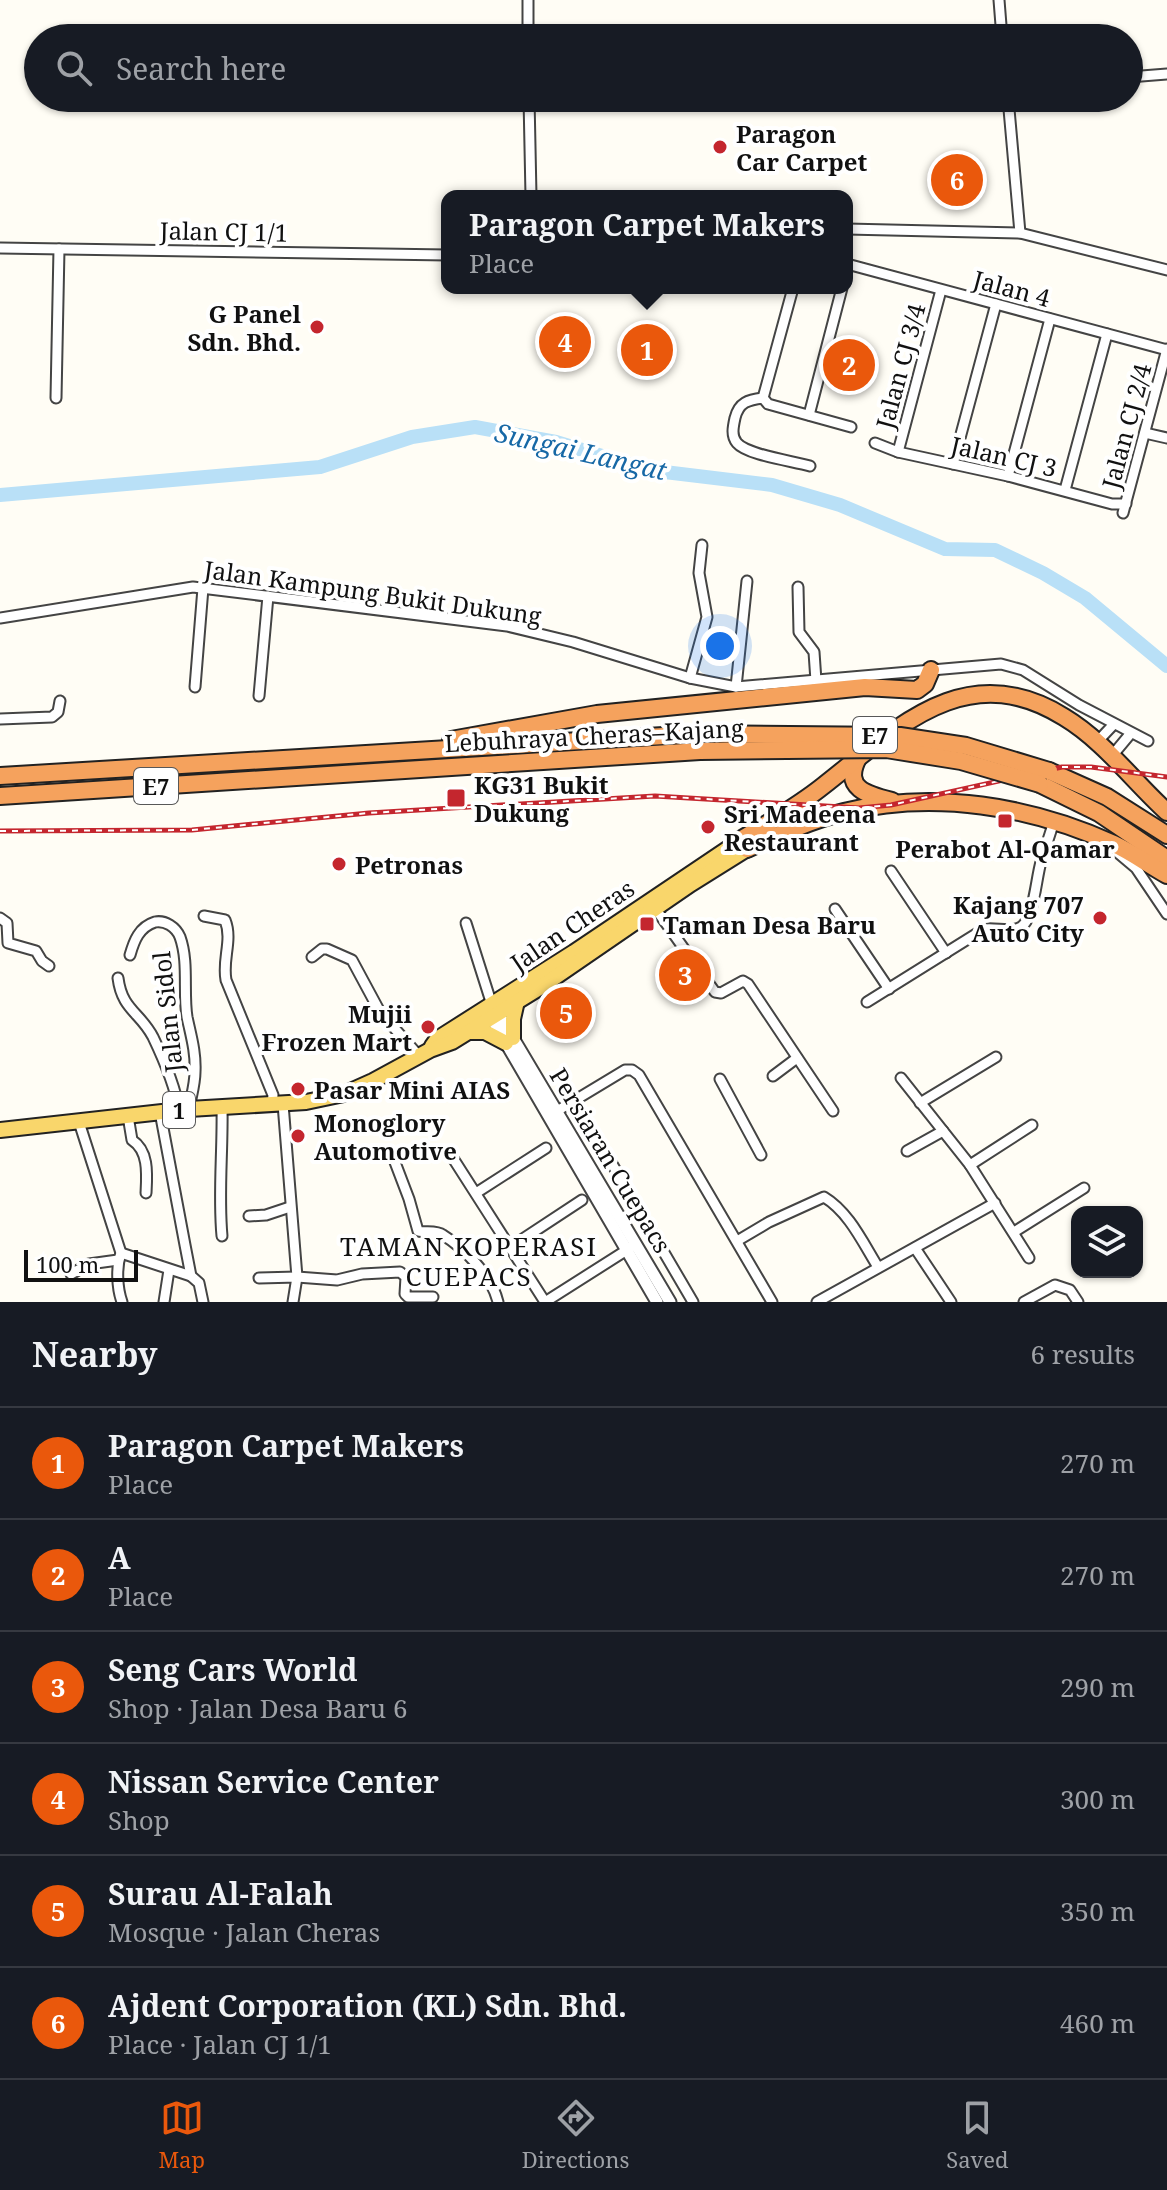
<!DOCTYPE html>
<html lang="en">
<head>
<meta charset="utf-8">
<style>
	body { margin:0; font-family:"Noto Serif",serif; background:#20242c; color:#f1f3f6 }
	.controls { position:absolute; right:24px; bottom:24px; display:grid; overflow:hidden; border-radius:16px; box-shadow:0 2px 6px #0004 }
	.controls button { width:72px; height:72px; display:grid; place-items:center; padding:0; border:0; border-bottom:2px solid #363941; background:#171b24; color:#f1f3f6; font:40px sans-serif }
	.scale { position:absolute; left:24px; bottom:20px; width:114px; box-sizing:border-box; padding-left:8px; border:4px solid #111; border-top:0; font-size:22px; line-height:28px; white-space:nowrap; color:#111; -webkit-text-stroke:6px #fff; paint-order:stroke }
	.you { position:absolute; left:720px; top:646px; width:28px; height:28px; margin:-20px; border:6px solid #fff; border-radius:50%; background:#1a73e8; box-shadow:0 0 0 12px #1a73e833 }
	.badge { display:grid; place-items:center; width:52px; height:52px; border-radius:50%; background:#ea580c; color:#fff; font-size:26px; font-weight:700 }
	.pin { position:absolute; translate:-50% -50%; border:4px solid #fff; box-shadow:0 2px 8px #0006 }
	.popup { position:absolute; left:441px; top:190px; width:412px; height:104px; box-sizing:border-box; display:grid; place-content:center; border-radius:16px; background:#171b24; filter:drop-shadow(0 2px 6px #0005); font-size:26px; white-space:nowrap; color:#9ea1a6 }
	.popup b { font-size:30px; color:#f1f3f6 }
	.popup::after { content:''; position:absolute; left:50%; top:100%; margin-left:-16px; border:16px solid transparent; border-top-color:#171b24 }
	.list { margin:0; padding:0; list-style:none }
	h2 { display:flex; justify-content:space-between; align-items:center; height:104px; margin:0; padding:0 32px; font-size:34px }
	h2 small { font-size:26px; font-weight:400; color:#9ea1a6 }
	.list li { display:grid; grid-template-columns:52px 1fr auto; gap:24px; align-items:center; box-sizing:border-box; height:112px; padding:0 32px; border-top:2px solid #363941 }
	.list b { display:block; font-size:30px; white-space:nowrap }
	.list p { margin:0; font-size:26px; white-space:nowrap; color:#9ea1a6 }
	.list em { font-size:26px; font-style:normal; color:#9ea1a6 }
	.icon { flex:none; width:44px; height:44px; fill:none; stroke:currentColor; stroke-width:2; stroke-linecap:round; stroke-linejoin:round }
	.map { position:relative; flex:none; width:1167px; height:1302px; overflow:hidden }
	.search { position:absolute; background:#171b24; box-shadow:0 2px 6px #0004; left:24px; right:24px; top:24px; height:88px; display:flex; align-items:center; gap:20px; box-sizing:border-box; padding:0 28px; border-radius:44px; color:#9ea1a6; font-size:30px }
	.sheet { height:776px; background:#171b24 }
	nav { display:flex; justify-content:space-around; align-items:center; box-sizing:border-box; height:112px; border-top:2px solid #363941; background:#171b24; font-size:22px; color:#9ea1a6 }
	nav a { display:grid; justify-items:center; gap:4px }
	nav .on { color:#ea580c }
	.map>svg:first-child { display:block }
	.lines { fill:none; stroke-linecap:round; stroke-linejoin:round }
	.river { stroke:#b9e0f7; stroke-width:14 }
	.minor-casing { stroke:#444; stroke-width:13 }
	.tertiary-casing { stroke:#444; stroke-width:15 }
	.primary-casing { stroke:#222; stroke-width:18 }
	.motorway-casing { stroke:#222; stroke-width:20 }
	.minor { stroke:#fff; stroke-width:9 }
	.tertiary { stroke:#fff; stroke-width:11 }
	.primary { stroke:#f9d66b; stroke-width:14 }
	.motorway { stroke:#f5a25d; stroke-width:16 }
	.rail-casing { stroke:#c4262e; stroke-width:5 }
	.rail { stroke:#fff; stroke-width:2; stroke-dasharray:6; stroke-linecap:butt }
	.motorway-bridge-casing { stroke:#222; stroke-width:20; stroke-linecap:butt }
	.motorway-bridge { stroke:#f5a25d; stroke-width:16 }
	.poi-dot { fill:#c4262e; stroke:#fff; stroke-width:3 }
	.labels { text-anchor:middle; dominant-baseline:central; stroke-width:8; stroke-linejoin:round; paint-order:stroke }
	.shield { fill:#fff; stroke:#585858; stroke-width:2 }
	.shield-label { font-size:22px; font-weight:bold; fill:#111 }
	.poi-label { font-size:24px; font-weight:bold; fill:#111; stroke:#fff; text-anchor:start }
	.street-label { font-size:24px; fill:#111; stroke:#fff }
	.water-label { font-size:26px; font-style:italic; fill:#1768a6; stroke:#fff }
	.neighbourhood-label { font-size:26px; letter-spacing:2px; fill:#111; stroke:#fff }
</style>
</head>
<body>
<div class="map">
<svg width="1167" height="1302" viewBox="0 0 1167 1302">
	<rect width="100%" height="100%" fill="#fffdf5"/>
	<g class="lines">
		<!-- river -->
		<polyline class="river" points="0,495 320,467 412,437 475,427 556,442 648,470 772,485 840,505 945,549 995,550 1043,573 1085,598 1167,666"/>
		<!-- minor casing -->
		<g class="minor-casing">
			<g id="minor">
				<polyline points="528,0 528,38"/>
				<polyline points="999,0 1002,38"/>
				<polyline points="1129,77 1167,74"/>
				<polyline points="529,98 531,196"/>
				<polyline points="1008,98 1020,233"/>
				<polyline points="847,229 1020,233 1167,270"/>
				<polyline points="0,248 447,255"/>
				<polyline points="847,264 1167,350"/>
				<polyline points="56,398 59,249"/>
				<polyline points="763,398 793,288"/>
				<polyline points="809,415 842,288"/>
				<polyline points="1145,433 1167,438"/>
				<polyline points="875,443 898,452 1008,476 1112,504 1126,504"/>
				<polyline points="898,452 941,290"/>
				<polyline points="953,464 996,304"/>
				<path d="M810 466C793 461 747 455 737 443 731 436 733 427 735 418 739 402 748 400 763 398L768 404 851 427"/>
				<polyline points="1008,476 1050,319"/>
				<polyline points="1065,490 1107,334"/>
				<polyline points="1123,513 1167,349"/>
				<polyline points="798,587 799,632 814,652 816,681"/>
				<polyline points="0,618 193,587 507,626 573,642 690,678 736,687 1001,664 1023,670 1079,705 1148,741"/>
				<polyline points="690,678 707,617 699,573 702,545"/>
				<polyline points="195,687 203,588"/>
				<polyline points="736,687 747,581"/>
				<polyline points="259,696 268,596"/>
				<polyline points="0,719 52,717 58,712 60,701"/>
				<polyline points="1097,742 1114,724"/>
				<polyline points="1111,757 1131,733"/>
				<polyline points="1117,852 1136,868 1167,914"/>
				<polyline points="891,871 946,953"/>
				<polyline points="655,908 715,992 721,993 743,981 748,984 833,1111"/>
				<polyline points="835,909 889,989"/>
				<path d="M204 916 225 920C233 940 222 959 226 980L273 1095 272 1105"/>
				<polyline points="0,918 7,923 8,943 36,951 42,961 49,966"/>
				<polyline points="466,923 492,1005"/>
				<path d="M130 955C134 941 139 927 155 922 165 920 176 927 180 937 189 962 183 992 187 1017 191 1036 196 1052 195 1072 195 1084 191 1097 189 1109"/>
				<polyline points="312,957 322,949 327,949 352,960 380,1012 419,1056"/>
				<path d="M118 978C122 1010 140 1012 153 1037 164 1060 175 1085 179 1110"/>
				<path d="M867 1002 984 929C995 927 1012 933 1021 927 1034 919 1036 878 1041 862 1045 848 1050 835 1054 821"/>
				<polyline points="773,1076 797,1058"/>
				<polyline points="901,1078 970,1165 1029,1258"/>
				<polyline points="720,1079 761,1155"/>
				<polyline points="574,1099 693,1302"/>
				<polyline points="920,1103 996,1057"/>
				<polyline points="283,1104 297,1277 293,1302"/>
				<polyline points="557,1111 625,1070 632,1070 639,1075 772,1302"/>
				<polyline points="160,1112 185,1245 191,1276 199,1283 203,1302"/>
				<path d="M128 1116 132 1140C149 1151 147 1174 146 1193"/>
				<path d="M79 1122 121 1253C116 1267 117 1288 122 1302"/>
				<polyline points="907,1151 943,1131"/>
				<polyline points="449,1152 545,1302"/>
				<path d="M393 1157 409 1199 418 1231C426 1233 436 1230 443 1235 464 1248 492 1276 498 1302"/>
				<polyline points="970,1165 1032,1125"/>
				<polyline points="476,1193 546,1148"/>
				<polyline points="249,1216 266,1215 290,1207"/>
				<polyline points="1014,1232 1084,1188"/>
				<path d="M222 1236C218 1193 223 1150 222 1107"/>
				<path d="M737 1241 769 1222 824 1197C849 1212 863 1243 878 1267"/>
				<polyline points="509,1248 582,1200"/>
				<polyline points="915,1248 951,1302"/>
				<polyline points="121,1253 191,1276"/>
				<polyline points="71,1274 89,1264 118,1260"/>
				<polyline points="259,1278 297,1277 337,1280 362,1274 400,1272 406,1277 405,1294 408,1297 433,1297"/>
				<polyline points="164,1302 169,1270"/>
				<polyline points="545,1302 630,1248"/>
				<polyline points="817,1302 995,1203"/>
				<polyline points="1024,1302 1055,1285 1070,1290 1078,1302"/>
			</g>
		</g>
		<!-- tertiary casing -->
		<g class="tertiary-casing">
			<g id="tertiary">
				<polyline points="495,1008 670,1302"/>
				<polyline points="492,1011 491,1017 657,1302"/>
			</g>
		</g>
		<!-- primary casing -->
		<g class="primary-casing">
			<g id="primary">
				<polyline points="469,1032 485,1032 506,1043"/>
				<polyline points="513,1038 513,1019 517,1001"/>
				<polyline points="432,1046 437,1039 574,952 742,839"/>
				<polyline points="0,1130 189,1109 306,1102 344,1094 373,1081 430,1050 452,1042 541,987 691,884 747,849"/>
			</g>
		</g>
		<!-- motorway casing -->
		<g class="motorway-casing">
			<g id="motorway">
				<polyline points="451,740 597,714 865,687 917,690 925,684 931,670"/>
				<path d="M858 758C842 789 868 795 892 801"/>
				<polyline points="1049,771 1107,797 1167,835"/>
				<polyline points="0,776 697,734"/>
				<polyline points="1040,784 1099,813 1167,859"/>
				<polyline points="0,796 700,751"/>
				<path d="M742 839C770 822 798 806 823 786 897 728 966 656 1064 717 1104 741 1133 781 1167 812"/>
				<path d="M747 849C778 835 811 820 844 812 934 790 1031 806 1114 844 1133 853 1149 865 1167 875"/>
			</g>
		</g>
		<!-- minor -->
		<use href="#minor" class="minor"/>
		<!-- tertiary -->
		<use href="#tertiary" class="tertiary"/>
		<!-- primary -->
		<use href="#primary" class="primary"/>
		<!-- motorway -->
		<use href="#motorway" class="motorway"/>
		<!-- rail casing -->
		<g class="rail-casing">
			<polyline id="rail" points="0,831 192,830 369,813 655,796 859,808 891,805 1062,767 1091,767 1167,777"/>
		</g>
		<!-- rail -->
		<use href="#rail" class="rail"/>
		<!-- motorway-bridge casing -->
		<g class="motorway-bridge-casing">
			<g id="motorway-bridge">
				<polyline points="697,734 900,736 966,746 1049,771"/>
				<polyline points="700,751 886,749 961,761 1040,784"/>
			</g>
		</g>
		<!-- motorway-bridge -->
		<use href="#motorway-bridge" class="motorway-bridge"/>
	</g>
	<!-- markers -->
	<g class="poi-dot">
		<circle cx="720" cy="147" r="8"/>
		<circle cx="317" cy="327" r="8"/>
		<rect x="446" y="788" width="20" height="20" rx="4"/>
		<rect x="997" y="813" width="16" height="16" rx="4"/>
		<circle cx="708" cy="827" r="8"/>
		<circle cx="339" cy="864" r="8"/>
		<circle cx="1100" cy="918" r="8"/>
		<rect x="639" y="916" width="16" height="16" rx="4"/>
		<circle cx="428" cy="1027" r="8"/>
		<circle cx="298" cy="1089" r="8"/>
		<circle cx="298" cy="1136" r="8"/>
	</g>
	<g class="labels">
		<!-- shield labels -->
		<g class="shield">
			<rect x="853" y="717" width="44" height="36" rx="6"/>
			<rect x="134" y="768" width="44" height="36" rx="6"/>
			<rect x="163" y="1092" width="32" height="36" rx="6"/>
		</g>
		<g class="shield-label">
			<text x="875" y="735">E7</text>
			<text x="156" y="786">E7</text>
			<text x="179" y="1110">1</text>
		</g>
		<!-- poi labels -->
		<g class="poi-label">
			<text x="736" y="133">Paragon<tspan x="736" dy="28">Car Carpet</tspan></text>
			<text x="301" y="313" text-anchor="end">G Panel<tspan x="301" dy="28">Sdn. Bhd.</tspan></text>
			<text x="474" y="784">KG31 Bukit<tspan x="474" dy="28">Dukung</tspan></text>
			<text x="724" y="813">Sri Madeena<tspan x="724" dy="28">Restaurant</tspan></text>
			<text x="1005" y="848" text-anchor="middle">Perabot Al-Qamar</text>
			<text x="355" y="864">Petronas</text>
			<text x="1084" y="904" text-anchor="end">Kajang 707<tspan x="1084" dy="28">Auto City</tspan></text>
			<text x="663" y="924">Taman Desa Baru</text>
			<text x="412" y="1013" text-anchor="end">Mujii<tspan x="412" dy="28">Frozen Mart</tspan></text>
			<text x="314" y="1089">Pasar Mini AIAS</text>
			<text x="314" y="1122">Monoglory<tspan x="314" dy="28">Automotive</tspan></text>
		</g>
		<!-- street labels -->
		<g class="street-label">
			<text transform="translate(224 231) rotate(1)">Jalan CJ 1/1</text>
			<text transform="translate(1012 288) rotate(15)">Jalan 4</text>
			<text transform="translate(900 366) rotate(-75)">Jalan CJ 3/4</text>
			<text transform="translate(1126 426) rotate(-75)">Jalan CJ 2/4</text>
			<text transform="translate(1004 456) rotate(13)">Jalan CJ 3</text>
			<text transform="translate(373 592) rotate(8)">Jalan Kampung Bukit Dukung</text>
			<text transform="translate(594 735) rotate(-3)">Lebuhraya Cheras–Kajang</text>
			<text transform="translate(572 925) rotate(-34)">Jalan Cheras</text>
			<text transform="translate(167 1012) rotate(-96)">Jalan Sidol</text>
			<text transform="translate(611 1160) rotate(59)">Persiaran Cuepacs</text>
		</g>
		<!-- water labels -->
		<g class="water-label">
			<text transform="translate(581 451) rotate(13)">Sungai Langat</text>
		</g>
		<!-- neighbourhood labels -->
		<g class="neighbourhood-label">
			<text x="469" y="1246">TAMAN KOPERASI<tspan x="469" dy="30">CUEPACS</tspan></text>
		</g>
	</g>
</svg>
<div class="controls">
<button><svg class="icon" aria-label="layers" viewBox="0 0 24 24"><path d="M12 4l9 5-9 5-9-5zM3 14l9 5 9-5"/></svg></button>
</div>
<div class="scale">100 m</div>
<div class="you"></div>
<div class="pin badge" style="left:647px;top:350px">1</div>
<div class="popup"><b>Paragon Carpet Makers</b>Place</div>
<div class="pin badge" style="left:849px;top:365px">2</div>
<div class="pin badge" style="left:685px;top:975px">3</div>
<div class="pin badge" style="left:565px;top:342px">4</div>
<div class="pin badge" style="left:566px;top:1013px">5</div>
<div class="pin badge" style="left:957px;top:180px">6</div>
<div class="search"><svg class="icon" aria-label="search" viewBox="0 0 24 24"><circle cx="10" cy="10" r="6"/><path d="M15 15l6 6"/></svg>Search here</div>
</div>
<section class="sheet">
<h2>Nearby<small>6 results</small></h2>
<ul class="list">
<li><span class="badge">1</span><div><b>Paragon Carpet Makers</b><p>Place</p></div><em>270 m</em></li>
<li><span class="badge">2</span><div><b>A</b><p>Place</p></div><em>270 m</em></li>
<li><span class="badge">3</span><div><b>Seng Cars World</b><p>Shop · Jalan Desa Baru 6</p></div><em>290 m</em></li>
<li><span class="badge">4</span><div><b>Nissan Service Center</b><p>Shop</p></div><em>300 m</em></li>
<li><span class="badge">5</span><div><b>Surau Al-Falah</b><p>Mosque · Jalan Cheras</p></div><em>350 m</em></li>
<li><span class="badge">6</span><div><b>Ajdent Corporation (KL) Sdn. Bhd.</b><p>Place · Jalan CJ 1/1</p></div><em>460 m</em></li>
</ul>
</section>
<nav>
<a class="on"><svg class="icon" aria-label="map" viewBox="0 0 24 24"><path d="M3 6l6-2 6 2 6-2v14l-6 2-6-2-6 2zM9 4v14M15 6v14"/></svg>Map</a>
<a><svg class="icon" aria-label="directions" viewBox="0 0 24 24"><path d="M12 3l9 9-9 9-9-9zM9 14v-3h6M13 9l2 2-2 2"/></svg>Directions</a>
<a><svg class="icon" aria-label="saved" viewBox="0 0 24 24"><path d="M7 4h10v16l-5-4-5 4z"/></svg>Saved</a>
</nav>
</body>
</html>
